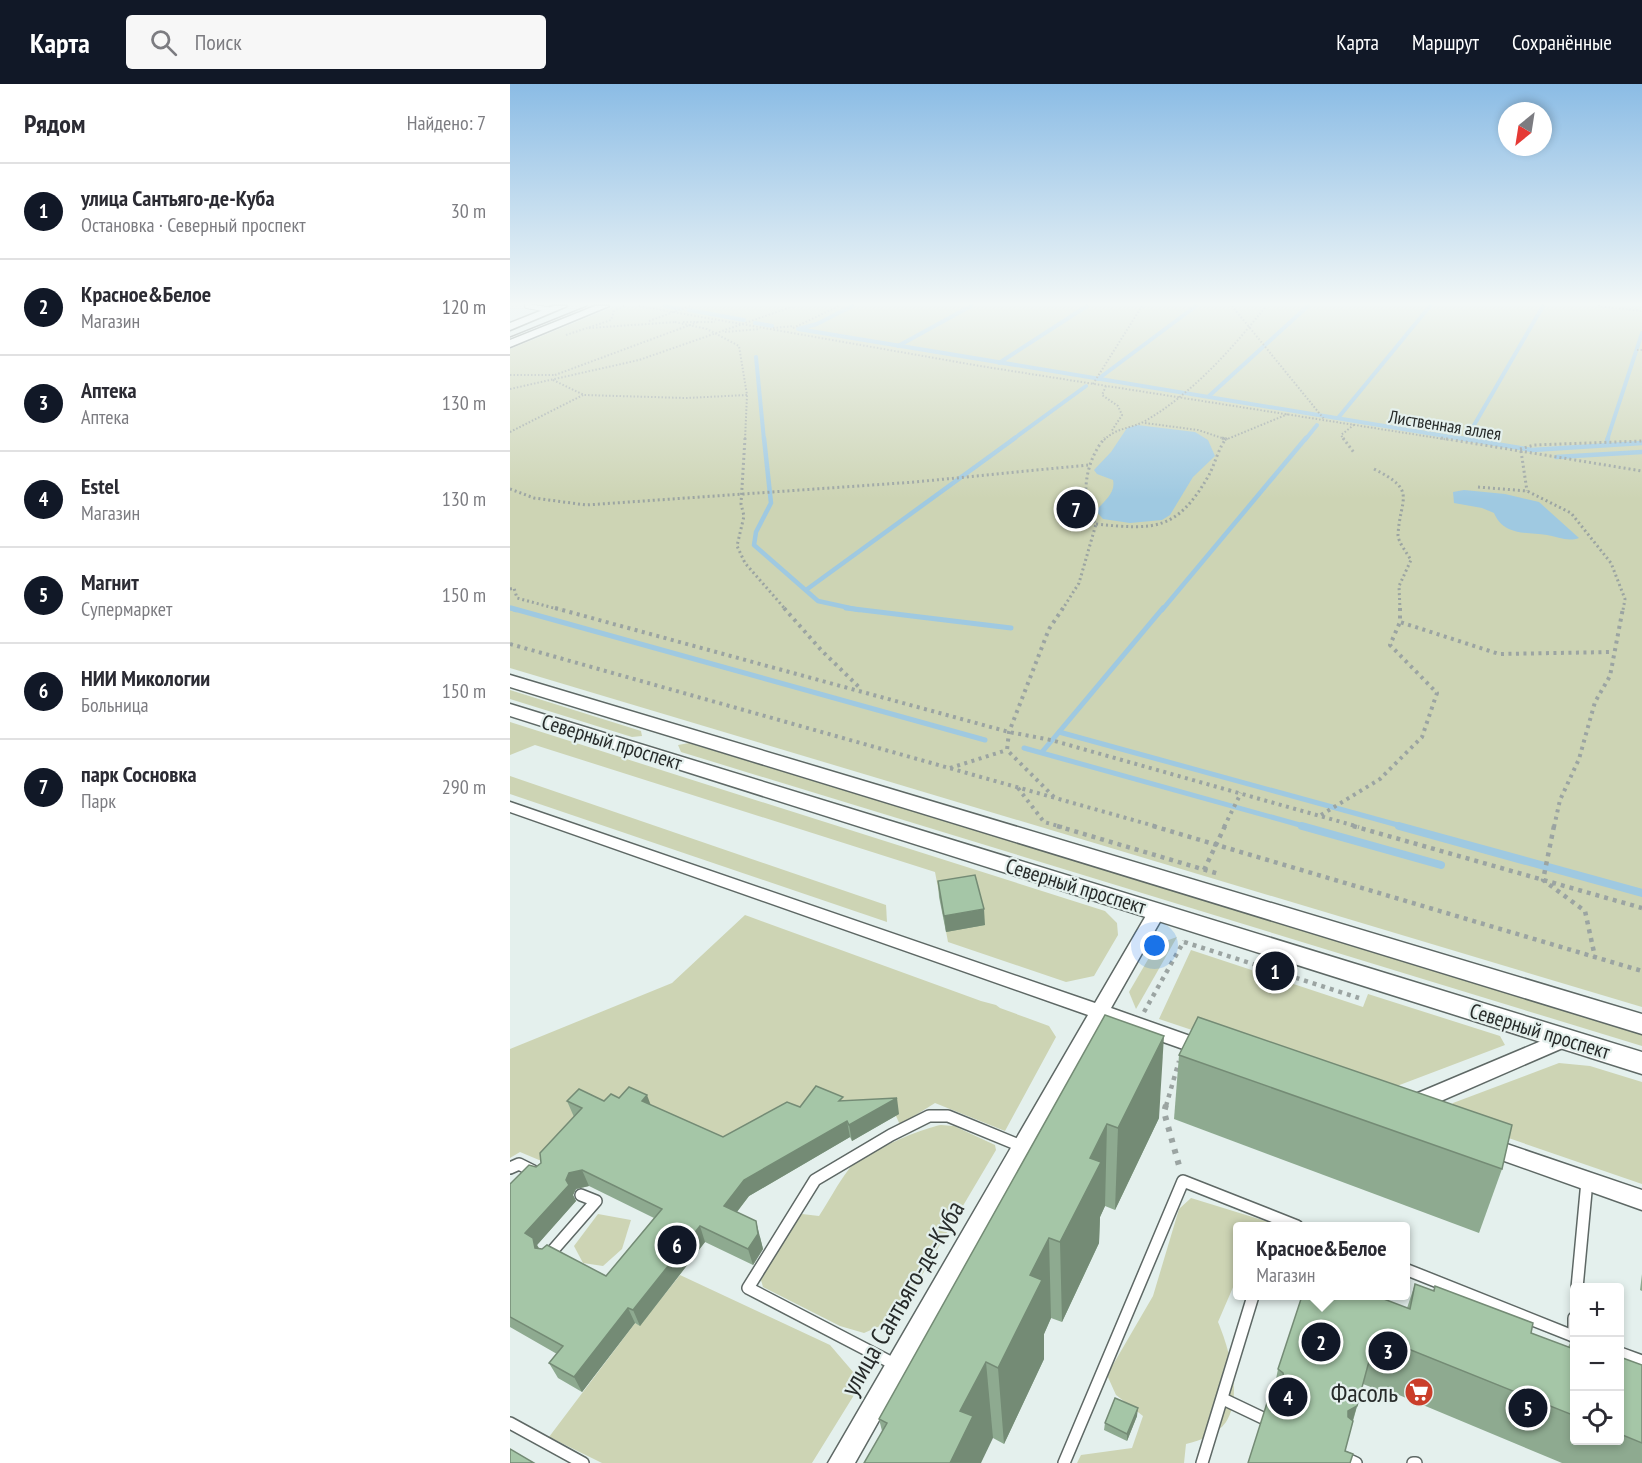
<!DOCTYPE html>
<html lang="ru">
<head>
<meta charset="utf-8">
<style>
	body { margin:0; font-family:"PT Sans Narrow",sans-serif; background:#f7f7f7; color:#2b2b33 }
	.controls { position:absolute; right:18px; bottom:18px; display:grid; overflow:hidden; border-radius:6px; box-shadow:0 3px 9px #0003 }
	.controls button { width:54px; height:54px; display:grid; place-items:center; padding:0; border:0; border-bottom:2px solid #e1e1e2; background:#fff; color:#2b2b33; font:30px sans-serif }
	.compass { position:absolute; left:988px; top:18px; width:54px; height:54px; border-radius:50%; background:#fff; box-shadow:0 3px 9px #0003; rotate:210deg }
	.you { position:absolute; left:645px; top:862px; width:21px; height:21px; margin:-15px; border:4px solid #fff; border-radius:50%; background:#1a73e8; box-shadow:0 0 0 9px #1a73e833 }
	.badge { display:grid; place-items:center; width:39px; height:39px; border-radius:50%; background:#111827; color:#fff; font-size:20px; font-weight:700 }
	.pin { position:absolute; translate:-50% -50%; border:3px solid #fff; box-shadow:0 2px 6px #0006 }
	.popup { position:absolute; left:723px; top:1138px; width:177px; height:78px; box-sizing:border-box; display:grid; place-content:center; border-radius:6px; background:#fff; filter:drop-shadow(0 2px 4px #0005); font-size:20px; white-space:nowrap; color:#7c7c81 }
	.popup b { font-size:22px; color:#2b2b33 }
	.popup::after { content:''; position:absolute; left:50%; top:100%; margin-left:-12px; border:12px solid transparent; border-top-color:#fff }
	.list { margin:0; padding:0; list-style:none }
	h2 { display:flex; justify-content:space-between; align-items:center; height:78px; margin:0; padding:0 24px; font-size:26px }
	h2 small { font-size:20px; font-weight:400; color:#7c7c81 }
	.list li { display:grid; grid-template-columns:39px 1fr auto; gap:18px; align-items:center; box-sizing:border-box; height:96px; padding:0 24px; border-top:2px solid #e1e1e2 }
	.list b { display:block; font-size:22px; white-space:nowrap }
	.list p { margin:0; font-size:20px; white-space:nowrap; color:#7c7c81 }
	.list em { font-size:20px; font-style:normal; color:#7c7c81 }
	.icon { flex:none; width:33px; height:33px; fill:none; stroke:currentColor; stroke-width:2; stroke-linecap:round; stroke-linejoin:round }
	.map { position:relative; flex:none; width:1132px; height:1379px; overflow:hidden }
	header { display:flex; align-items:center; gap:36px; box-sizing:border-box; height:84px; padding:0 30px; background:#111827; color:#fff }
	header strong { font-size:28px }
	nav { display:flex; gap:33px; margin-inline-start:auto; font-size:21px }
	.search { width:420px; height:54px; background:#f7f7f7; display:flex; align-items:center; gap:15px; box-sizing:border-box; padding:0 21px; border-radius:6px; color:#7c7c81; font-size:22px }
	main { display:flex }
	aside { flex:1; background:#fff }
	.map>svg:first-child { display:block }
	.green { fill:#cdd4b4 }
	.water { fill:#9fc9e1 }
	.lines { fill:none; stroke-linecap:round; stroke-linejoin:round }
	.stream-far3 { stroke:#9fc9e1; stroke-width:4 }
	.stream-far2 { stroke:#9fc9e1; stroke-width:4.5 }
	.stream-far1 { stroke:#9fc9e1; stroke-width:5 }
	.stream { stroke:#9fc9e1; stroke-width:8 }
	.service-far1-casing { stroke:#5e6865; stroke-width:6 }
	.service-casing { stroke:#5e6865; stroke-width:14 }
	.minor-casing { stroke:#5e6865; stroke-width:3 }
	.secondary-casing { stroke:#5e6865; stroke-width:3 }
	.path-far4 { stroke:#9ba4a2; stroke-width:2; stroke-dasharray:1.5 2; stroke-linecap:butt }
	.path-far3 { stroke:#9ba4a2; stroke-width:3; stroke-dasharray:2 3; stroke-linecap:butt }
	.path-far2 { stroke:#9ba4a2; stroke-width:4; stroke-dasharray:3 4.5; stroke-linecap:butt }
	.path-far1 { stroke:#9ba4a2; stroke-width:4.5; stroke-dasharray:4 5; stroke-linecap:butt }
	.path { stroke:#9ba4a2; stroke-width:6; stroke-dasharray:4.5 7; stroke-linecap:butt }
	.service-far1 { stroke:#fff; stroke-width:4.5 }
	.service { stroke:#fff; stroke-width:11 }
	.minor { fill:#fff; fill-rule:evenodd }
	.secondary { fill:#fff; fill-rule:evenodd }
	.tram { stroke:#5a605f; stroke-width:1.5 }
	.wall { fill:#8eaa90; fill-rule:evenodd }
	.shaded-wall { fill:#748b75 }
	.building { fill:#a5c6a7; stroke:#748b75; stroke-width:1.5; fill-rule:evenodd }
	.labels { text-anchor:middle; dominant-baseline:central; stroke-width:4.5; stroke-linejoin:round; paint-order:stroke }
	.far-street-label { font-size:18px; fill:#272b2a; stroke:#e4f0ed }
	.street-label { font-size:21px; fill:#272b2a; stroke:#e4f0ed }
	.near-street-label { font-size:26px; fill:#272b2a; stroke:#e4f0ed }
	.near-poi-label { font-size:26px; fill:#272b2a; stroke:#e4f0ed; text-anchor:end }
</style>
</head>
<body>
<header>
<strong>Карта</strong>
<div class="search"><svg class="icon" aria-label="search" viewBox="0 0 24 24"><circle cx="10" cy="10" r="6"/><path d="M15 15l6 6"/></svg>Поиск</div>
<nav><a>Карта</a><a>Маршрут</a><a>Сохранённые</a></nav>
</header>
<main>
<aside>
<h2>Рядом<small>Найдено: 7</small></h2>
<ul class="list">
<li><span class="badge">1</span><div><b>улица Сантьяго-де-Куба</b><p>Остановка · Северный проспект</p></div><em>30 m</em></li>
<li><span class="badge">2</span><div><b>Красное&amp;Белое</b><p>Магазин</p></div><em>120 m</em></li>
<li><span class="badge">3</span><div><b>Аптека</b><p>Аптека</p></div><em>130 m</em></li>
<li><span class="badge">4</span><div><b>Estel</b><p>Магазин</p></div><em>130 m</em></li>
<li><span class="badge">5</span><div><b>Магнит</b><p>Супермаркет</p></div><em>150 m</em></li>
<li><span class="badge">6</span><div><b>НИИ Микологии</b><p>Больница</p></div><em>150 m</em></li>
<li><span class="badge">7</span><div><b>парк Сосновка</b><p>Парк</p></div><em>290 m</em></li>
</ul>
</aside>
<div class="map">
<svg width="1132" height="1379" viewBox="0 0 1132 1379">
	<rect width="100%" height="100%" fill="#e4f0ed"/>
	<!-- green -->
	<g class="green">
		<polygon points="105,222 1132,222 1132,923 0,584 0,265"/>
		<polygon points="0,606 131,647 132,652 122,653 0,615"/>
		<polygon points="0,638 595,827 607,839 608,851 584,892 556,898 438,858 425,788 25,661 0,671"/>
		<polygon points="179,659 1132,950 1132,962 171,668 168,661"/>
		<polygon points="0,692 376,821 377,838 0,710"/>
		<polygon points="235,831 471,917 486,921 490,924 539,942 546,953 495,1047 425,1019 390,1041 383,1025 210,1073 41,1081 10,1068 0,1074 0,965 162,899"/>
		<polygon points="667,853 626,925 619,908 647,860"/>
		<polygon points="681,866 853,923 858,910 990,952 995,961 879,1005 853,1003 649,935"/>
		<polygon points="1049,979 1080,982 1132,998 1132,1100 949,1037 937,1027 943,1019"/>
		<path d="M431 1041 444 1042 485 1061 486 1066 386 1235 354 1249 330 1242 253 1203 251 1196 280 1144 292 1130 309 1132C319 1117 328 1099 339 1085 351 1070 412 1044 431 1041Z"/>
		<path d="M681 1114 772 1142H727V1194L708 1238C719 1264 733 1312 716 1338 707 1351 691 1356 676 1360L674 1379H567L571 1371 622 1364 633 1332 606 1311 597 1291 643 1212 669 1125Z"/>
		<polygon points="88,1130 121,1136 112,1165 93,1182 73,1179 64,1162"/>
		<polygon points="170,1191 320,1261 344,1289 349,1303 302,1379 92,1379 39,1353 125,1239 130,1241"/>
	</g>
	<!-- water -->
	<g class="water">
		<path d="M627 341 685 348 698 356 705 372 683 393 660 431 652 436 620 439 593 435 586 427C594 417 606 409 603 396L587 390 584 386 601 368 617 344Z"/>
		<path d="M954 406 995 410 1029 418 1069 454C1058 458 1048 453 1037 451 1016 448 994 452 984 429L972 424 944 419 943 408Z"/>
	</g>
	<g class="lines">
		<!-- stream-far3 -->
		<g class="stream-far3">
			<polyline points="155,222 170,225"/>
			<polyline points="342,222 307,240 288,245 959,356"/>
			<polyline points="179,226 234,236"/>
			<polyline points="245,239 262,242"/>
			<polyline points="388,262 461,222"/>
			<polyline points="246,273 254,356"/>
			<polyline points="489,279 577,222"/>
			<polyline points="588,295 686,222"/>
			<polyline points="699,312 798,222"/>
			<polyline points="828,334 920,222"/>
			<polyline points="956,355 1033,222"/>
			<polyline points="502,356 576,302"/>
			<polyline points="795,356 807,341"/>
			<polyline points="1097,356 1132,249"/>
		</g>
		<!-- stream-far2 -->
		<g class="stream-far2">
			<polyline points="254,354 261,419 246,448 244,461 308,517 349,526"/>
			<polyline points="950,354 1022,366 1132,359"/>
			<polyline points="1096,360 1098,354"/>
			<polyline points="1046,373 1132,368"/>
			<polyline points="296,506 505,354"/>
			<polyline points="0,524 6,526"/>
			<polyline points="652,526 796,354"/>
		</g>
		<!-- stream-far1 -->
		<g class="stream-far1">
			<polyline points="1,524 475,656"/>
			<polyline points="336,524 501,544"/>
			<polyline points="549,648 653,524"/>
			<polyline points="514,664 797,743"/>
			<polyline points="532,668 549,648 895,743"/>
		</g>
		<!-- stream -->
		<g class="stream">
			<polyline points="792,742 931,781"/>
			<polyline points="889,742 1132,809"/>
		</g>
		<!-- service-far1 casing -->
		<g class="service-far1-casing">
			<polyline id="service-far1" points="17,222 41,226"/>
		</g>
		<!-- service casing -->
		<g class="service-casing">
			<g id="service">
				<polyline points="0,1084 9,1080 23,1087"/>
				<polyline points="38,1172 86,1117 71,1111"/>
				<polyline points="895,1185 1063,1252"/>
				<polyline points="1067,1204 1077,1097"/>
				<polyline points="1064,1234 1064,1253"/>
				<polyline points="1110,1269 1132,1277"/>
				<polyline points="386,1281 238,1204 305,1096 381,1051 419,1032 438,1032 511,1062"/>
				<polyline points="713,1315 757,1336"/>
				<polyline points="0,1339 73,1379"/>
				<polyline points="833,1373 846,1379"/>
				<polyline points="554,1379 673,1097 787,1142"/>
				<polyline points="692,1379 743,1212"/>
				<polyline points="903,1379 906,1379"/>
			</g>
		</g>
		<!-- minor casing -->
		<g class="minor-casing">
			<g id="minor">
				<polygon points="0,718 585,919 641,823 653,823 656,827 601,924 700,959 703,964 700,969 693,972 594,937 345,1379 318,1379 578,931 0,728"/>
				<polygon points="1055,947 1062,950 1065,955 1062,960 910,1026 903,1028 896,1026 893,1020 896,1014"/>
				<polygon points="976,1053 1132,1106 1132,1126 969,1068 966,1062 969,1056"/>
			</g>
		</g>
		<!-- secondary casing -->
		<g class="secondary-casing">
			<g id="secondary">
				<polygon points="43,222 57,222 0,246 0,239"/>
				<polygon points="85,222 99,222 0,263 0,256"/>
				<polygon points="0,591 1132,930 1132,950 0,603"/>
				<polygon points="0,620 1132,968 1132,990 0,632"/>
			</g>
		</g>
		<!-- path-far4 -->
		<g class="path-far4">
			<polyline points="129,222 470,282 940,356"/>
			<polyline points="722,222 814,335"/>
			<polyline points="1088,222 1132,227"/>
			<polyline points="139,237 180,222"/>
			<polyline points="165,238 197,245 229,262 237,311 235,356"/>
			<polyline points="173,238 205,238"/>
			<polyline points="79,244 166,238"/>
			<polyline points="263,244 284,242"/>
			<polyline points="283,244 329,222"/>
			<polyline points="215,248 250,245"/>
			<polyline points="56,251 101,236 104,227 114,222"/>
			<polyline points="1127,266 1132,266"/>
			<polyline points="0,291 45,291"/>
			<polyline points="45,291 188,238"/>
			<polyline points="43,296 74,311 176,314 237,311"/>
			<polyline points="583,300 632,222"/>
			<polyline points="596,302 592,311 608,322 612,331 601,348"/>
			<polyline points="0,305 129,276 284,222"/>
			<polyline points="635,339 688,346 715,355"/>
			<polyline points="0,348 73,311"/>
			<path d="M594 356C607 343 621 345 635 337 682 310 723 264 756 222"/>
			<polyline points="715,356 778,330"/>
			<polyline points="834,356 831,351 845,340"/>
		</g>
		<!-- path-far3 -->
		<g class="path-far3">
			<polyline points="235,354 231,420 234,432 227,462 235,479 276,526"/>
			<polyline points="712,354 715,355"/>
			<polyline points="833,354 845,370"/>
			<polyline points="931,354 1132,387"/>
			<polyline points="1010,365 1024,361 1132,357"/>
			<polyline points="1011,367 1017,407"/>
			<path d="M864 385C908 407 890 413 888 451 888 458 897 469 901 476L889 502 890 526"/>
			<polyline points="968,403 1017,407 1061,429 1101,479 1115,515 1113,526"/>
			<polyline points="0,405 24,414 76,421 405,398 578,381"/>
			<path d="M586 440C645 446 667 447 699 391 705 380 709 362 717 354"/>
			<polyline points="0,505 4,504 7,514 51,526"/>
			<path d="M552 526 569 499 586 440C568 416 576 375 595 354"/>
		</g>
		<!-- path-far2 -->
		<g class="path-far2">
			<polyline points="45,524 499,648 541,656 849,743"/>
			<polyline points="274,524 312,567 350,604"/>
			<polyline points="890,524 890,538 989,570 1103,568"/>
			<polyline points="0,560 648,743"/>
			<polyline points="440,684 497,666"/>
			<polyline points="508,704 534,738 552,743"/>
			<polyline points="544,713 497,666 499,648 539,545 553,524"/>
			<polyline points="811,731 870,695 912,653 927,609 880,561 890,538"/>
			<polyline points="714,743 731,709"/>
			<polyline points="1044,743 1050,716 1069,675 1085,618 1100,592 1113,524"/>
		</g>
		<!-- path-far1 -->
		<g class="path-far1">
			<polyline points="547,742 709,790"/>
			<polyline points="643,742 1132,887"/>
			<polyline points="843,742 1132,824"/>
			<polyline points="1044,742 1033,796 1075,827 1085,873"/>
			<polyline points="694,786 715,742"/>
			<polyline points="674,858 849,914"/>
			<polyline points="634,928 674,857"/>
			<polyline points="656,1022 669,977"/>
		</g>
		<!-- path -->
		<polyline class="path" points="656,1021 654,1028 670,1085"/>
		<!-- service-far1 -->
		<use href="#service-far1" class="service-far1"/>
		<!-- service -->
		<use href="#service" class="service"/>
		<!-- minor -->
		<use href="#minor" class="minor"/>
		<!-- secondary -->
		<use href="#secondary" class="secondary"/>
		<!-- tram -->
		<polyline class="tram" points="0,253 77,222"/>
	</g>
	<!-- wall -->
	<g class="wall">
		<polygon points="428,797 475,841 436,848 429,813"/>
		<polygon points="595,931 649,1034 605,1126 595,1122 590,1133 589,1159 552,1238 541,1234 534,1250 534,1275 494,1360 483,1354 372,1347 369,1335"/>
		<polygon points="669,971 992,1085 969,1149 664,1035"/>
		<path d="M109 1014 141 1021 213 1053 290 1023 333 1017 389 1030 342 1057 340 1053 239 1112 227 1128 250 1153 253 1165 243 1181 195 1158 130 1242 125 1239 72 1308 48 1294 39 1279 47 1270 0 1243V1100L31 1079 64 1033 57 1017H94ZM79 1102 144 1134 96 1192 29 1164 27 1161 66 1117 63 1111 66 1105Z"/>
		<polygon points="1132,1190 1132,1207 1130,1206"/>
		<polygon points="905,1200 923,1207 925,1202 1021,1249 1058,1263 1062,1255 1065,1255 1065,1356 1110,1356 1110,1273 1132,1281 1132,1379 1052,1379 877,1306 876,1309 853,1300 835,1367 840,1379 765,1300 768,1285 897,1224"/>
		<polygon points="627,1332 617,1357 594,1346 595,1339"/>
	</g>
	<!-- shaded-wall -->
	<g class="shaded-wall">
		<polygon points="474,825 475,841 436,848 434,832"/>
		<polygon points="654,952 649,1034 605,1126 608,1044"/>
		<polygon points="137,1011 143,1027 132,1017"/>
		<polygon points="387,1014 389,1030 342,1057 339,1041"/>
		<polygon points="337,1037 340,1053 239,1112 219,1138 214,1122 234,1096"/>
		<polygon points="597,1040 595,1122 590,1133 589,1159 552,1238 550,1158 580,1074"/>
		<polygon points="72,1086 79,1102 66,1105 63,1111 66,1117 27,1161 31,1169 33,1179 15,1149 56,1096 59,1089"/>
		<polygon points="246,1137 253,1165 243,1181 238,1165"/>
		<polygon points="190,1142 195,1158 130,1242 123,1226"/>
		<polygon points="539,1154 541,1234 534,1250 534,1275 494,1360 488,1284 520,1191"/>
		<polygon points="118,1224 125,1239 72,1308 64,1293"/>
		<polygon points="476,1278 483,1354 471,1379 440,1379 450,1327"/>
		<polygon points="847,1322 834,1365 838,1327"/>
		<polygon points="628,1324 627,1332 617,1357 617,1350"/>
	</g>
	<!-- building -->
	<g class="building">
		<polygon points="465,791 474,825 434,832 428,797"/>
		<polygon points="595,931 654,952 608,1044 597,1040 580,1074 591,1078 550,1158 539,1154 520,1191 532,1196 488,1284 476,1278 450,1327 463,1332 440,1379 354,1379 377,1339 369,1335"/>
		<polygon points="688,933 1002,1041 992,1085 669,971"/>
		<path d="M306 1002 333 1013 329 1017 387 1014 339 1041 337 1037 234 1096 214 1122 246 1137 248 1150 238 1165 190 1142 123 1226 118 1224 64 1293 39 1279 53 1262 0 1233V1100L19 1081 26 1083 31 1079 30 1069 72 1024 57 1017 69 1005 94 1017 101 1010 109 1014 119 1003 137 1011 132 1017 213 1053 277 1018 290 1023ZM72 1086 152 1125 96 1192 37 1161 32 1165 25 1164 23 1154 15 1149 59 1101 56 1096 59 1089Z"/>
		<polygon points="905,1200 924,1207 925,1202 1023,1239 1021,1249 1061,1264 1062,1255 1065,1255 1065,1332 891,1262 890,1265 865,1255 847,1322 838,1327 838,1333 843,1337 835,1367 843,1370 840,1379 738,1379 763,1300 770,1300 774,1296 773,1289 768,1285 792,1212 866,1212 900,1225"/>
		<polygon points="1110,1273 1132,1281 1132,1359 1110,1350"/>
		<polygon points="605,1314 628,1324 617,1350 595,1339"/>
		<polygon points="0,1365 24,1379 0,1379"/>
	</g>
	<!-- sky -->
	<linearGradient id="sky" x2="0" y2="1"><stop stop-color="#8bbce5"/><stop offset="0.53" stop-color="#f3f8f7"/><stop offset="1" stop-color="#f3f8f7" stop-opacity="0"/></linearGradient>
	<rect width="1132" height="415" fill="url(#sky)"/>
	<!-- icons -->
	<defs>
		<g id="supermarket-disc" transform="scale(1.5)"><circle r="9.5" fill="#ca3e2a" stroke="#e4f0ed"/><path d="M-6-5.5h2.5l.6 2H6L4.5 2H-2.5L-4.4-4H-6ZM-1.5 3.2a1.3 1.3 0 1 0 .1 0ZM3 3.2a1.3 1.3 0 1 0 .1 0Z" fill="#fff"/></g>
	</defs>
	<g fill-rule="evenodd">
		<use href="#supermarket-disc" x="909" y="1308"/>
	</g>
	<g class="labels">
		<!-- far-street labels -->
		<g class="far-street-label">
			<text transform="translate(935 341) rotate(9)">Лиственная аллея</text>
		</g>
		<!-- street labels -->
		<g class="street-label">
			<text transform="translate(102 658) rotate(17)">Северный проспект</text>
			<text transform="translate(566 802) rotate(17)">Северный проспект</text>
			<text transform="translate(1030 947) rotate(17)">Северный проспект</text>
		</g>
		<!-- near-street labels -->
		<g class="near-street-label">
			<text transform="translate(392 1214) rotate(-60)">улица Сантьяго-де-Куба</text>
		</g>
		<!-- near-poi labels -->
		<g class="near-poi-label">
			<text x="888" y="1308">Фасоль</text>
		</g>
	</g>
</svg>
<div class="controls">
<button>+</button>
<button>−</button>
<button><svg class="icon" aria-label="locate" viewBox="0 0 24 24"><circle cx="12" cy="12" r="6"/><path d="M12 2v4M12 18v4M2 12h4M18 12h4"/></svg></button>
</div>
<svg class="compass" viewBox="-18 -18 36 36"><path d="M0-13l5 13h-10z" fill="#e53935"/><path d="M0 13l5-13h-10z" fill="#7c7c81"/></svg>
<div class="you"></div>
<div class="pin badge" style="left:765px;top:887px">1</div>
<div class="pin badge" style="left:811px;top:1258px">2</div>
<div class="popup"><b>Красное&amp;Белое</b>Магазин</div>
<div class="pin badge" style="left:878px;top:1267px">3</div>
<div class="pin badge" style="left:778px;top:1313px">4</div>
<div class="pin badge" style="left:1018px;top:1324px">5</div>
<div class="pin badge" style="left:167px;top:1161px">6</div>
<div class="pin badge" style="left:566px;top:425px">7</div>
</div>
</main>
</body>
</html>
